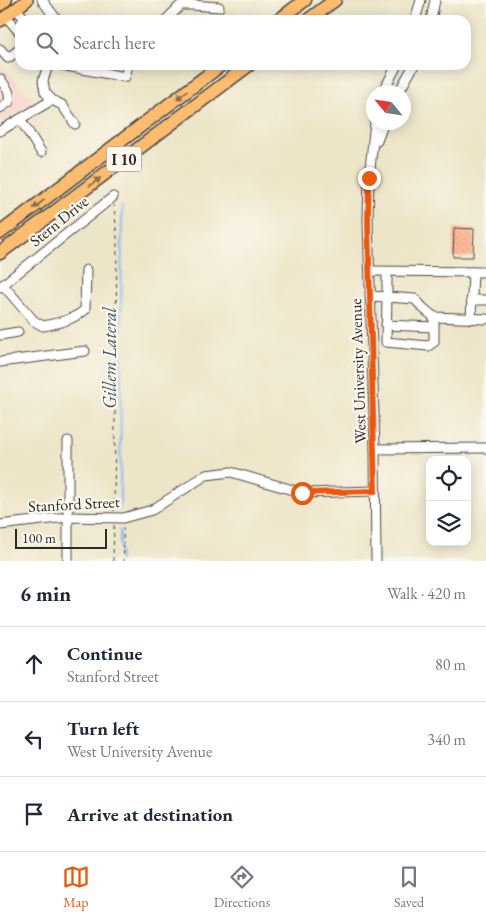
<!DOCTYPE html>
<html lang="en">
<head>
<meta charset="utf-8">
<style>
	body { margin:0; font-family:"EB Garamond",serif; background:#f2f2f3; color:#1f2937 }
	.controls { position:absolute; right:15px; bottom:15px; display:grid; overflow:hidden; border-radius:10px; box-shadow:0 2px 12px #0003 }
	.controls button { width:45px; height:45px; display:grid; place-items:center; padding:0; border:0; border-bottom:1px solid #e0e1e3; background:#fff; color:#1f2937; font:25px sans-serif }
	.compass { position:absolute; left:366px; top:85px; width:45px; height:45px; border-radius:50%; background:#fff; box-shadow:0 2px 12px #0003; rotate:299deg }
	.scale { position:absolute; left:15px; bottom:12px; width:92px; box-sizing:border-box; padding-left:5px; border:2px solid #2b2b2b; border-top:0; font-size:14px; line-height:18px; white-space:nowrap; color:#2b2b2b; -webkit-text-stroke:4px #fbf7ec; paint-order:stroke }
	.stop { position:absolute; width:15px; height:15px; margin:-11px; border:4px solid #ea580c; border-radius:50%; background:#fff }
	.stop.end { background:#ea580c; border-color:#fff; box-shadow:0 1px 5px #0008 }
	.list { margin:0; padding:0; list-style:none }
	h2 { display:flex; justify-content:space-between; align-items:center; height:65px; margin:0; padding:0 20px; font-size:21px }
	h2 small { font-size:16px; font-weight:400; color:#747a83 }
	.list li { display:grid; grid-template-columns:32px 1fr auto; gap:15px; align-items:center; box-sizing:border-box; height:75px; padding:0 20px; border-top:1px solid #e0e1e3 }
	.list b { display:block; font-size:19px; white-space:nowrap }
	.list p { margin:0; font-size:16px; white-space:nowrap; color:#747a83 }
	.list em { font-size:16px; font-style:normal; color:#747a83 }
	.icon { flex:none; width:28px; height:28px; fill:none; stroke:currentColor; stroke-width:2; stroke-linecap:round; stroke-linejoin:round }
	.map { position:relative; flex:none; width:486px; height:561px; overflow:hidden }
	.search { position:absolute; background:#fff; box-shadow:0 2px 12px #0003; left:15px; right:15px; top:15px; height:55px; display:flex; align-items:center; gap:12px; box-sizing:border-box; padding:0 18px; border-radius:15px; color:#747a83; font-size:19px }
	.sheet { height:290px; background:#fff }
	nav { display:flex; justify-content:space-around; align-items:center; box-sizing:border-box; height:70px; border-top:1px solid #e0e1e3; background:#fff; font-size:14px; color:#747a83 }
	nav a { display:grid; justify-items:center; gap:2px }
	nav .on { color:#ea580c }
	.map>svg:first-child { display:block }
	.built { fill:#f6d1c5 }
	.lines { fill:none; stroke-linecap:round; stroke-linejoin:round }
	.stream { stroke:#83baf3; stroke-width:2 }
	.building { fill:url(#building-back-hatch) }
	.minor-casing { stroke:#484743; stroke-width:11 }
	.major-casing { stroke:#484743; stroke-width:14 }
	.highway-casing { stroke:#484743; stroke-width:15 }
	.path { stroke:#484743; stroke-width:1; stroke-dasharray:4 4; stroke-linecap:butt }
	.minor { stroke:#fff; stroke-width:9 }
	.major { stroke:#febc70; stroke-width:11 }
	.highway { stroke:#febc70; stroke-width:12 }
	.oneway { fill:#8a6c4a }
	.route { stroke:#ea580c; stroke-width:6 }
	.labels { text-anchor:middle; dominant-baseline:central; stroke-width:4.5; stroke-linejoin:round; paint-order:stroke }
	.shield { fill:#fbf7ec; stroke:#696865; stroke-width:1 }
	.shield-label { font-size:15px; font-weight:bold; fill:#2b2b2b }
	.street-label { font-size:16px; fill:#2b2b2b; stroke:#fbf7ec }
	.water-label { font-size:18px; font-style:italic; fill:#455667; stroke:#fbf7ec }
</style>
</head>
<body>
<div class="map">
<svg width="486" height="561" viewBox="0 0 486 561">
	<defs>
		<pattern id="building-back-hatch" width="6" height="6" patternUnits="userSpaceOnUse" patternTransform="scale(1.25)"><rect width="6" height="6" fill="#feae88"/><path d="M-1 5l2 2M0 0l6 6M5-1l2 2" fill="none" stroke="#da9676"/></pattern>
	</defs>
	<rect width="100%" height="100%" fill="#fbf7ec"/>
	<filter id="ink" filterUnits="userSpaceOnUse"><feTurbulence type="fractalNoise" baseFrequency=".02" numOctaves="2"/><feDisplacementMap in="SourceGraphic" scale="10" xChannelSelector="R" yChannelSelector="G"/><feConvolveMatrix kernelMatrix="1 2 1 2 8 2 1 2 1" color-interpolation-filters="sRGB"/></filter>
	<filter id="wash" filterUnits="userSpaceOnUse"><feTurbulence type="fractalNoise" baseFrequency=".0096" numOctaves="4" result="noise"/><feDisplacementMap in="SourceGraphic" scale="20" xChannelSelector="R" yChannelSelector="G"/><feGaussianBlur stdDeviation="1.12" result="paint"/><feColorMatrix in="noise" values="0 0 0 0 0 0 0 0 0 0 0 0 0 0 0 0 0 1.4 0 .05"/><feComposite in="paint" operator="in"/></filter>
	<g filter="url(#wash)">
		<rect width="100%" height="100%" fill="#ede5c8"/>
		<!-- built -->
		<polygon class="built" points="0,64 36,102 0,124"/>
		<g class="lines">
			<!-- stream -->
			<g class="stream">
				<polyline points="120,509 122,207"/>
				<polyline points="120,530 120,561"/>
			</g>
		</g>
		<g id="blocks">
			<!-- building -->
			<polygon class="building" points="454,228 474,229 473,257 453,257"/>
		</g>
	</g>
	<g filter="url(#ink)">
		<use href="#blocks" fill-opacity="0" stroke="#484743" stroke-width="1"/>
		<g class="lines">
			<!-- minor casing -->
			<g class="minor-casing">
				<g id="minor">
					<polyline points="42,0 57,20"/>
					<polyline points="16,9 26,20"/>
					<polyline points="6,16 20,33"/>
					<polyline points="166,20 181,5 192,5 219,7"/>
					<polyline points="415,20 421,0"/>
					<polyline points="431,20 435,0"/>
					<polyline points="0,49 8,58 20,49"/>
					<polyline points="48,65 43,81 45,92 52,100 62,105 75,124"/>
					<polyline points="61,65 125,77 128,65"/>
					<path d="M0 79C6 87 11 92 9 102L0 108"/>
					<polyline points="383,92 397,65"/>
					<polyline points="399,92 414,65"/>
					<polyline points="20,119 41,152"/>
					<polyline points="375,122 369,178 368,221 375,449 376,561"/>
					<polyline points="0,131 52,100"/>
					<polyline points="377,141 384,122"/>
					<polyline points="370,271 486,272"/>
					<polyline points="387,272 387,297 415,299 423,308 434,317"/>
					<path d="M3 285 34 321 43 326C59 323 72 320 85 310L86 270"/>
					<polyline points="0,287 113,197"/>
					<polyline points="370,296 387,297 386,342 428,346 434,342 434,317 486,319"/>
					<polyline points="471,300 486,300"/>
					<polyline points="471,319 473,272"/>
					<polyline points="386,325 434,327"/>
					<polyline points="0,335 18,332"/>
					<polyline points="0,362 85,351"/>
					<polyline points="375,449 486,448"/>
					<polyline points="0,525 67,517 123,518 152,510 206,475 231,472 303,493 375,491"/>
					<polyline points="68,561 68,441"/>
				</g>
			</g>
			<!-- major casing -->
			<g class="major-casing">
				<g id="major">
					<polyline points="0,5 6,0"/>
					<polyline points="0,21 27,0"/>
				</g>
			</g>
			<!-- highway casing -->
			<g class="highway-casing">
				<g id="highway">
					<polyline points="279,20 305,0"/>
					<polyline points="308,20 335,0"/>
					<polyline points="0,233 221,65"/>
					<polyline points="0,253 249,65"/>
				</g>
			</g>
			<!-- path -->
			<g class="path">
				<polyline points="114,511 117,237 114,205"/>
				<polyline points="123,527 124,561"/>
				<polyline points="113,561 114,525"/>
			</g>
			<!-- minor -->
			<use href="#minor" class="minor"/>
			<!-- major -->
			<use href="#major" class="major"/>
			<!-- highway -->
			<use href="#highway" class="highway"/>
		</g>
		<!-- one-way arrows -->
		<defs><path id="oneway-solid" d="M-6-.8H1V-3.2L6.5 0L1 3.2V.8H-6Z" transform="scale(1.25)"/></defs>
		<g class="oneway">
			<use href="#oneway-solid" transform="translate(182 95) rotate(142)"/>
			<use href="#oneway-solid" transform="translate(95 182) rotate(-37)"/>
			<use href="#oneway-solid" transform="translate(39 204) rotate(143)"/>
		</g>
	</g>
	<g class="lines" filter="url(#ink)">
		<!-- route -->
		<polyline class="route" points="302,493 375,491 368,221 369,178"/>
	</g>
	<g class="labels">
		<!-- shield labels -->
		<rect class="shield" x="106.5" y="146.5" width="35" height="25" rx="4"/>
		<g class="shield-label">
			<text x="124" y="159">I 10</text>
		</g>
		<!-- street labels -->
		<g class="street-label">
			<text transform="translate(59 221) rotate(-39)">Stern Drive</text>
			<text transform="translate(358 371) rotate(-92)">West University Avenue</text>
			<text transform="translate(74 504) rotate(-3)">Stanford Street</text>
		</g>
		<!-- water labels -->
		<g class="water-label">
			<text transform="translate(109 358) rotate(-90)">Gillem Lateral</text>
		</g>
	</g>
</svg>
<div class="controls">
<button><svg class="icon" aria-label="locate" viewBox="0 0 24 24"><circle cx="12" cy="12" r="6"/><path d="M12 2v4M12 18v4M2 12h4M18 12h4"/></svg></button>
<button><svg class="icon" aria-label="layers" viewBox="0 0 24 24"><path d="M12 4l9 5-9 5-9-5zM3 14l9 5 9-5"/></svg></button>
</div>
<svg class="compass" viewBox="-18 -18 36 36"><path d="M0-13l5 13h-10z" fill="#e53935"/><path d="M0 13l5-13h-10z" fill="#747a83"/></svg>
<div class="scale">100 m</div>
<div class="stop" style="left:302px;top:493px"></div>
<div class="stop end" style="left:369px;top:178px"></div>
<div class="search"><svg class="icon" aria-label="search" viewBox="0 0 24 24"><circle cx="10" cy="10" r="6"/><path d="M15 15l6 6"/></svg>Search here</div>
</div>
<section class="sheet">
<h2>6 min<small>Walk · 420 m</small></h2>
<ul class="list">
<li><svg class="icon" aria-label="ahead" viewBox="0 0 24 24"><path d="M12 20V5M6 11l6-6 6 6"/></svg><div><b>Continue</b><p>Stanford Street</p></div><em>80 m</em></li>
<li><svg class="icon" aria-label="left" viewBox="0 0 24 24"><path d="M17 20v-9H6M10 6l-5 5 5 5"/></svg><div><b>Turn left</b><p>West University Avenue</p></div><em>340 m</em></li>
<li><svg class="icon" aria-label="arrive" viewBox="0 0 24 24"><path d="M6 21V4h12l-3 4 3 4H6"/></svg><div><b>Arrive at destination</b></div></li>
</ul>
</section>
<nav>
<a class="on"><svg class="icon" aria-label="map" viewBox="0 0 24 24"><path d="M3 6l6-2 6 2 6-2v14l-6 2-6-2-6 2zM9 4v14M15 6v14"/></svg>Map</a>
<a><svg class="icon" aria-label="directions" viewBox="0 0 24 24"><path d="M12 3l9 9-9 9-9-9zM9 14v-3h6M13 9l2 2-2 2"/></svg>Directions</a>
<a><svg class="icon" aria-label="saved" viewBox="0 0 24 24"><path d="M7 4h10v16l-5-4-5 4z"/></svg>Saved</a>
</nav>
</body>
</html>
